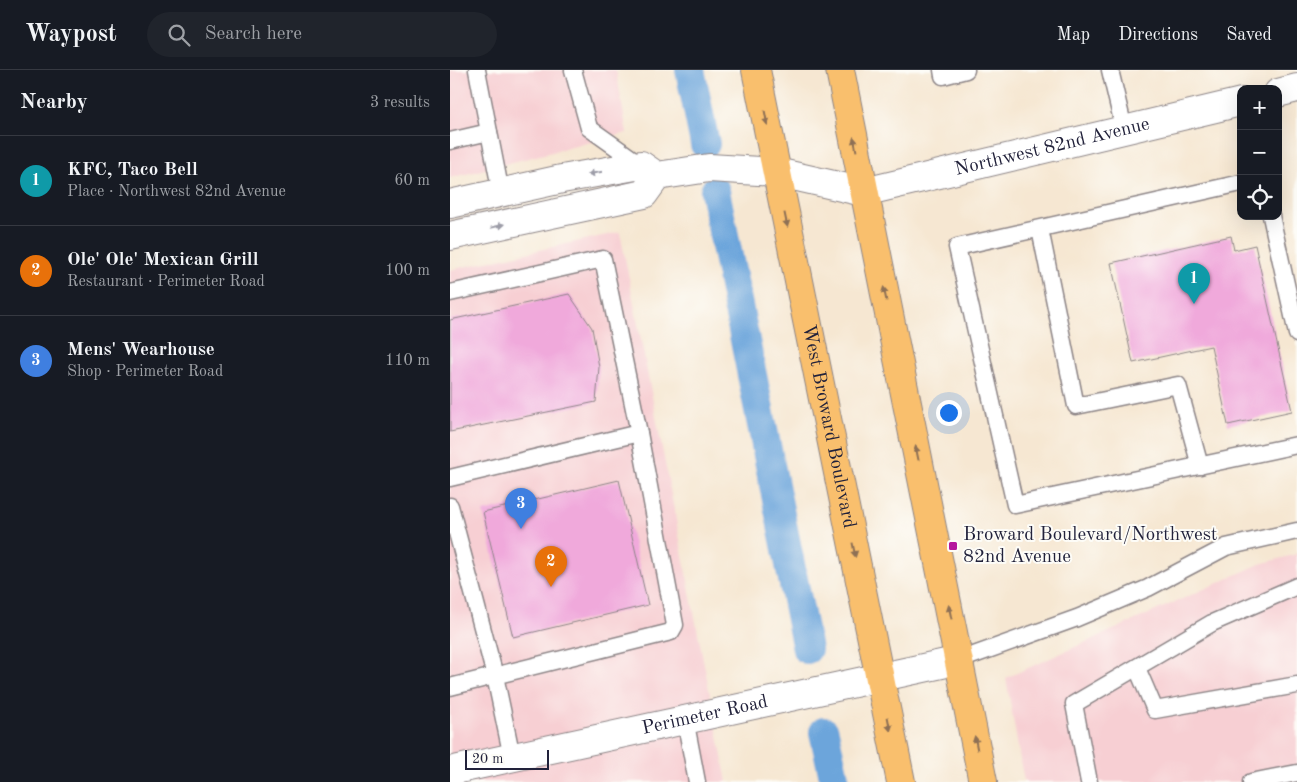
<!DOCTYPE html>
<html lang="en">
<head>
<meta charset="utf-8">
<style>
	body { margin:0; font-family:"Old Standard TT",serif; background:#20242c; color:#f1f3f6 }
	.controls { position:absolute; right:15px; top:15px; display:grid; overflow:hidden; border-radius:10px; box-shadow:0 5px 20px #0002 }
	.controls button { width:45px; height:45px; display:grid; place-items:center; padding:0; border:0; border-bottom:1px solid #363941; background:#171b24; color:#f1f3f6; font:25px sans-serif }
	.scale { position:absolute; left:15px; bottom:12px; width:84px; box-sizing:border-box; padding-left:5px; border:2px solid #22223b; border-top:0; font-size:14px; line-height:18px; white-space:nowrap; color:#22223b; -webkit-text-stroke:4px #fdfcf7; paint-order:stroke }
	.you { position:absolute; left:498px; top:342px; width:18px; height:18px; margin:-12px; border:4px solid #fff; border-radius:50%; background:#1a73e8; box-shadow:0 0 0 8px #1a73e833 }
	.badge { display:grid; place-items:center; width:32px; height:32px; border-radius:50%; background:#b45309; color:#fff; font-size:16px; font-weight:700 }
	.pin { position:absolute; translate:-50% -41px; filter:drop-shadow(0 1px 2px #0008) }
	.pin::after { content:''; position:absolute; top:26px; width:18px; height:15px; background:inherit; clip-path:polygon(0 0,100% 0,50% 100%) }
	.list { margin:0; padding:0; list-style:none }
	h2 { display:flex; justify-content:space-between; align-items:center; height:65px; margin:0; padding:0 20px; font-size:21px }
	h2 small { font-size:16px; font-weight:400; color:#9ea1a6 }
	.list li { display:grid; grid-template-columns:32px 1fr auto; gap:15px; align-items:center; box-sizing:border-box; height:90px; padding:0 20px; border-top:1px solid #363941 }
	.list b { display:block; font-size:19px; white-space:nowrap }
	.list p { margin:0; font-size:16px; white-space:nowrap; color:#9ea1a6 }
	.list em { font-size:16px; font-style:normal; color:#9ea1a6 }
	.icon { flex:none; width:28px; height:28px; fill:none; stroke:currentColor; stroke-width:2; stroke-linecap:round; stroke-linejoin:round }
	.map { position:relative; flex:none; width:847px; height:712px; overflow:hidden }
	header { display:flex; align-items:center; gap:30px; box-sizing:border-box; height:70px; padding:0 25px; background:#171b24; border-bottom:1px solid #363941 }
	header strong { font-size:24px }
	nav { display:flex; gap:28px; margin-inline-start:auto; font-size:18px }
	.search { width:350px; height:45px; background:#20242c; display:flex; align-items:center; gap:12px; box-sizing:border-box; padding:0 18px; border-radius:28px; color:#9ea1a6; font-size:19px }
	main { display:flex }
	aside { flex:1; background:#171b24 }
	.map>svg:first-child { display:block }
	.built { fill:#f7cfd3 }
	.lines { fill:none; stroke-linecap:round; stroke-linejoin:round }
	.canal { stroke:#6ca5db; stroke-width:30 }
	.building { fill:#f0a9db }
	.service-casing { stroke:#8c8486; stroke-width:19 }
	.minor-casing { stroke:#8c8486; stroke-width:30 }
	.tertiary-casing { stroke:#8c8486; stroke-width:30 }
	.primary-casing { stroke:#8c8486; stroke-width:30 }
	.service { stroke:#fff; stroke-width:16 }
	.minor { stroke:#fff; stroke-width:28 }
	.tertiary { stroke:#fff; stroke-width:28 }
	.primary { stroke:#f9bf6d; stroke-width:28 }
	.oneway { fill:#8e7054 }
	.oneway2 { fill:#9c9ca7 }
	.poi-dot { fill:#b5179e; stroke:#fdfcf7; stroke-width:2 }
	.labels { text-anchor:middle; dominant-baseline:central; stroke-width:4; stroke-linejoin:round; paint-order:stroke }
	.street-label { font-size:19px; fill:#22223b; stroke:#fdfcf7 }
	.poi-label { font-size:19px; fill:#22223b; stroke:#fdfcf7; text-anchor:start }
</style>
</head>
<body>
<header>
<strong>Waypost</strong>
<div class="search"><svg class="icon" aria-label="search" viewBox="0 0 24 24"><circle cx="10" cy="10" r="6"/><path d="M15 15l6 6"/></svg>Search here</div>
<nav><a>Map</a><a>Directions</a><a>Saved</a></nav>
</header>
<main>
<aside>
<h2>Nearby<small>3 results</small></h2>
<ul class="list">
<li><span class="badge" style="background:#0f9aa8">1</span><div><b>KFC, Taco Bell</b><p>Place · Northwest 82nd Avenue</p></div><em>60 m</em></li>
<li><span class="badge" style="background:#e8710a">2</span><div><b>Ole' Ole' Mexican Grill</b><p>Restaurant · Perimeter Road</p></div><em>100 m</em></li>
<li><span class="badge" style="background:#3f7fe0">3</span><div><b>Mens' Wearhouse</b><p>Shop · Perimeter Road</p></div><em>110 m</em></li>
</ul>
</aside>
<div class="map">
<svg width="847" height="712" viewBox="0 0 847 712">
	<rect width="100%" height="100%" fill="#fdfcf7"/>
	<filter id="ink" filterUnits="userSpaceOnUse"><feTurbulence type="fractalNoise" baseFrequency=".02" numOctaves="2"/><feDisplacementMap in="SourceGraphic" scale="10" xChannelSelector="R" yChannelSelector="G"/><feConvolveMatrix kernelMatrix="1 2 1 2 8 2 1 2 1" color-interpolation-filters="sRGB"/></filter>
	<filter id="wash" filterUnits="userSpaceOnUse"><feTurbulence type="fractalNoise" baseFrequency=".0096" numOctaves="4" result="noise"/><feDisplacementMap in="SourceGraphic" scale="20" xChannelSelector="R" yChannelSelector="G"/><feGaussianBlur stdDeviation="1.12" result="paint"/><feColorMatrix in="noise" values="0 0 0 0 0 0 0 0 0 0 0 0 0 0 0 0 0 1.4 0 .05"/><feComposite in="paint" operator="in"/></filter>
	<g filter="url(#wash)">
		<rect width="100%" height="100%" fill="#f6e7d2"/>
		<!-- built -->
		<g class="built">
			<polygon points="0,0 166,0 177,63 0,108"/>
			<polygon points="170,162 277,712 0,712 0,200"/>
			<polygon points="847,484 847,712 574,712 556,608 810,494"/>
		</g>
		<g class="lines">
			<!-- canal -->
			<g class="canal">
				<polyline points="240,0 255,74"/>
				<polyline points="265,121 357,579"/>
				<polyline points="374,662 385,712"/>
			</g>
		</g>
		<g id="blocks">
			<!-- building -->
			<g class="building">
				<polygon points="781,166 784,180 805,175 842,341 778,355 761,276 683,293 661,193"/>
				<polygon points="119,224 142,258 149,297 146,332 0,362 0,250"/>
				<polygon points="169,410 198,535 63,567 33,442"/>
			</g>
		</g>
	</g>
	<g filter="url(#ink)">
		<use href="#blocks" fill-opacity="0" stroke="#8c8486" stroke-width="1"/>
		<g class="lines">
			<!-- service casing -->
			<g class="service-casing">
				<g id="service">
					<polyline points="123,0 139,58 191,95"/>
					<polyline points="492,0 493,6 516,0"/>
					<polyline points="660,0 674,59"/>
					<polyline points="39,62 51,123"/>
					<polyline points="0,71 39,62 27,0"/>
					<polyline points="791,113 507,177 565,435 847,375"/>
					<polyline points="821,146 847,264"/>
					<polyline points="590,159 626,336 728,315 750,396"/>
					<polyline points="0,223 153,189 189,363 225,555 221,562 0,617"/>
					<polyline points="0,408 189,363"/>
					<polyline points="0,436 45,606 62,687"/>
					<polyline points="510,590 627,548 665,532 698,518 776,477 847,461"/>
					<polyline points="687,598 705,640 847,615"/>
					<polyline points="235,649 247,712"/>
					<polyline points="639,712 624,634 762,553 847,516"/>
					<polyline points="801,712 847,703"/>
				</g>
			</g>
			<!-- minor casing -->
			<g class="minor-casing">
				<g id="minor">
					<polyline points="828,23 847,18"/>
					<path id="s1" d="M0 134 112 109 191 95 207 106 259 98 326 102 414 122 791 32"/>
					<polyline points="0,166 194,124 207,106"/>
				</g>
			</g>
			<!-- tertiary casing -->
			<g class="tertiary-casing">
				<g id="tertiary">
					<path id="s2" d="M0 701 510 590"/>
				</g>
			</g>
			<!-- primary casing -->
			<g class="primary-casing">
				<g id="primary">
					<path id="s3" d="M306 0 451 712"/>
					<polyline points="390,0 533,712"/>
				</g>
			</g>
			<!-- service -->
			<use href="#service" class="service"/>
			<!-- minor -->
			<use href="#minor" class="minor"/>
			<!-- tertiary -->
			<use href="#tertiary" class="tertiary"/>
			<!-- primary -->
			<use href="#primary" class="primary"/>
		</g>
		<!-- one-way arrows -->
		<defs><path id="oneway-solid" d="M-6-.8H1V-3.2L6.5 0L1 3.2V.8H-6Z" transform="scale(1.25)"/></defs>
		<g class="oneway">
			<use href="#oneway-solid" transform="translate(316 48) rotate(79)"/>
			<use href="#oneway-solid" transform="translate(405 74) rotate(-101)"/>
			<use href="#oneway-solid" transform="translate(336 150) rotate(78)"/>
			<use href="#oneway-solid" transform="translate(435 224) rotate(-102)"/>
			<use href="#oneway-solid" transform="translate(467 383) rotate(-102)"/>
			<use href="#oneway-solid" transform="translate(404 480) rotate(78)"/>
			<use href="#oneway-solid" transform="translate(500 542) rotate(-102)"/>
			<use href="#oneway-solid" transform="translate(439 654) rotate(79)"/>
			<use href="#oneway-solid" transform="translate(526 673) rotate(-101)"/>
		</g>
		<g class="oneway2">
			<use href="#oneway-solid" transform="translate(145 103) rotate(170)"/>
			<use href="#oneway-solid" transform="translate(48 156) rotate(-13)"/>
		</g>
	</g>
	<!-- markers -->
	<rect class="poi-dot" x="498" y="471" width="10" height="10" rx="2.5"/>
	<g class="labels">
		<!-- street labels -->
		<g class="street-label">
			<text stroke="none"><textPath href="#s1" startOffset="618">Northwest 82nd Avenue</textPath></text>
			<text stroke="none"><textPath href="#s3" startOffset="364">West Broward Boulevard</textPath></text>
			<text stroke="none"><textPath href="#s2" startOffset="261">Perimeter Road</textPath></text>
		</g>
		<!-- poi labels -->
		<g class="poi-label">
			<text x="513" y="465">Broward Boulevard/Northwest<tspan x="513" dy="22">82nd Avenue</tspan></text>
		</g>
	</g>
</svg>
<div class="controls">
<button>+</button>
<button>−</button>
<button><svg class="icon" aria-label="locate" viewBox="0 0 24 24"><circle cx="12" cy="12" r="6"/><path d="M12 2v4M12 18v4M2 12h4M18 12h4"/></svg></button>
</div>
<div class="scale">20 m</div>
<div class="you"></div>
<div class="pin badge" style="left:744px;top:234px;background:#0f9aa8">1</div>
<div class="pin badge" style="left:101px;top:517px;background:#e8710a">2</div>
<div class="pin badge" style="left:71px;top:459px;background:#3f7fe0">3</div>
</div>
</main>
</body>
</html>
